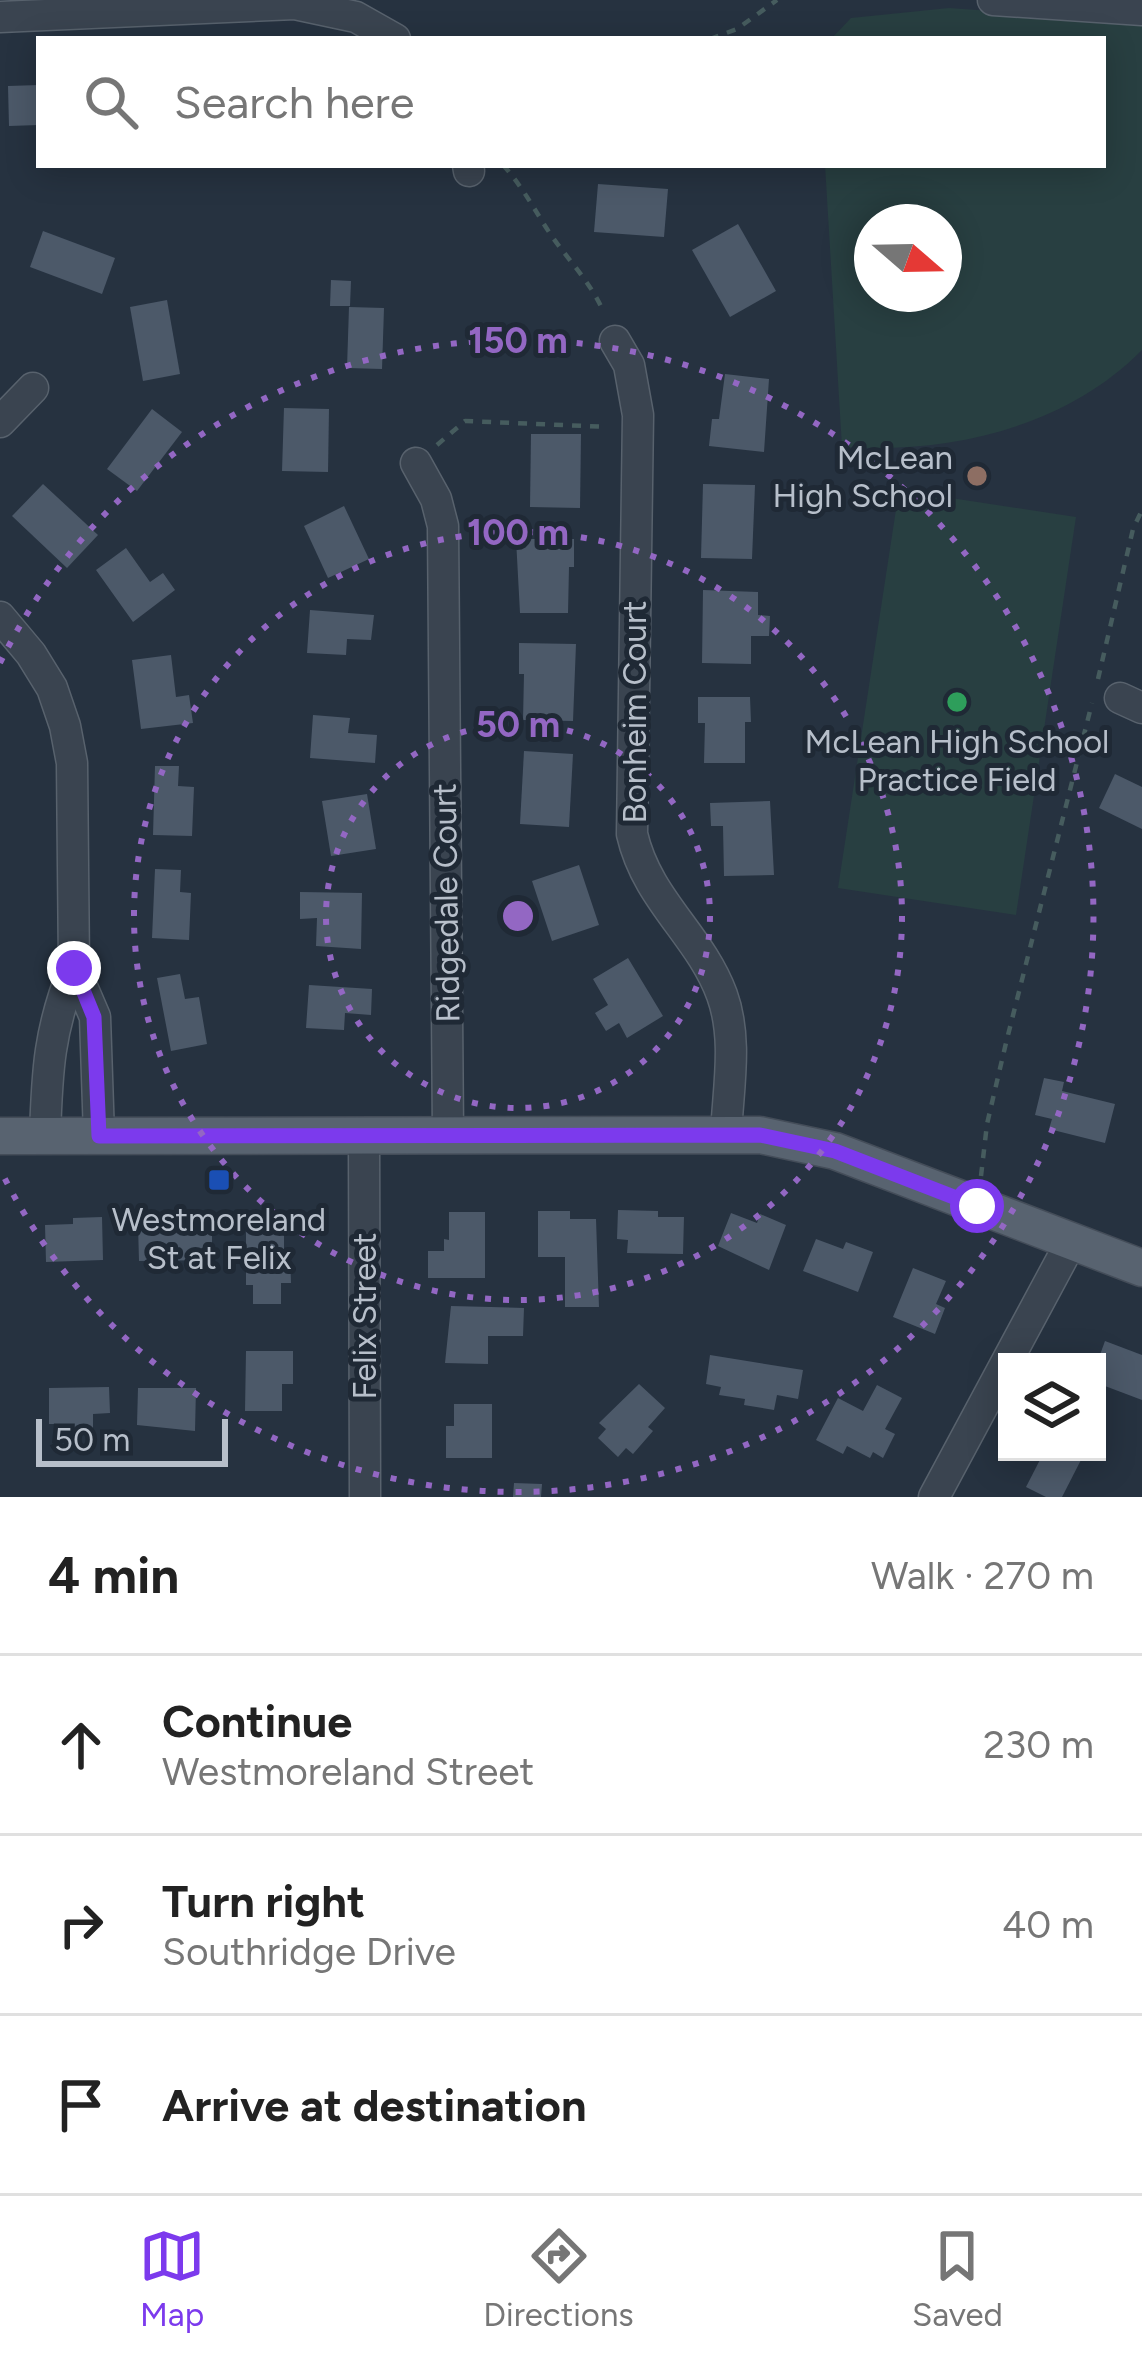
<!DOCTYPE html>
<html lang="en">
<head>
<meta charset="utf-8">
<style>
	body { margin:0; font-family:Figtree,sans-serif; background:#f6f6f6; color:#222 }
	.controls { position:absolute; right:36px; bottom:36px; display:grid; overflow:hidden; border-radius:0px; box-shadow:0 6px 30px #0003 }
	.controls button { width:108px; height:108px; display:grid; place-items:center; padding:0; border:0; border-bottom:3px solid #e0e0e0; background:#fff; color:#222; font:60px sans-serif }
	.compass { position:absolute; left:854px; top:204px; width:108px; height:108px; border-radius:50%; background:#fff; box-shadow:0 6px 30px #0003; rotate:110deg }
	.scale { position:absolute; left:36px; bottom:30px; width:192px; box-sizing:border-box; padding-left:12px; border:6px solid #b7bfca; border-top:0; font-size:33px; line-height:42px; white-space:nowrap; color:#b7bfca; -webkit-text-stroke:9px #1f2935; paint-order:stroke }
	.stop { position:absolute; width:36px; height:36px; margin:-27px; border:9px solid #7c3aed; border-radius:50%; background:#fff }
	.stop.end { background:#7c3aed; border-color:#fff; box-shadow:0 3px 12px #0008 }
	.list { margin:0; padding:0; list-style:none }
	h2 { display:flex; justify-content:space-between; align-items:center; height:156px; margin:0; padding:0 48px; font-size:51px }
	h2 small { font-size:39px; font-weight:400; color:#767676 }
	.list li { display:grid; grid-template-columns:78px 1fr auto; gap:36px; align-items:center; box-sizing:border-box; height:180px; padding:0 48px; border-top:3px solid #e0e0e0 }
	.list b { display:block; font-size:45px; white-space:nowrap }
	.list p { margin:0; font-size:39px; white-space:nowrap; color:#767676 }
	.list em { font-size:39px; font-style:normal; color:#767676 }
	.icon { flex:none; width:66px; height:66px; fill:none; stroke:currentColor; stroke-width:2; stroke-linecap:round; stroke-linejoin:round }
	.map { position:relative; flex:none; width:1142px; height:1497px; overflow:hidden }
	.search { position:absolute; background:#fff; box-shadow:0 6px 30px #0003; left:36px; right:36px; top:36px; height:132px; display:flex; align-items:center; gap:30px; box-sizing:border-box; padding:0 42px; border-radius:0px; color:#767676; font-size:45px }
	.sheet { height:696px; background:#fff }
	nav { display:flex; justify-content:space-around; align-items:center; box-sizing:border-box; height:168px; border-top:3px solid #e0e0e0; background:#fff; font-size:33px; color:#767676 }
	nav a { display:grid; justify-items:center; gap:6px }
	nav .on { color:#7c3aed }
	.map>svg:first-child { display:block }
	.green { fill:#283f41; fill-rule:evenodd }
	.building { fill:#4c5969 }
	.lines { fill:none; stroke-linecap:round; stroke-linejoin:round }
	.minor-casing { stroke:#58626d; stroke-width:33 }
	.major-casing { stroke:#444d59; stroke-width:39 }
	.path { stroke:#465c5e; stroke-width:4.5; stroke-dasharray:9 9; stroke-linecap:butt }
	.minor { stroke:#3a4450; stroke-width:30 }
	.major { stroke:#586370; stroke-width:36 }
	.route { stroke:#7c3aed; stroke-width:15 }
	.ring { fill:none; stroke:#9367c3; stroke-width:6; stroke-dasharray:6 12 }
	.education-dot { fill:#8d6e63; stroke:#1f2935; stroke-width:4.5 }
	.leisure-dot { fill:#2e9e5b; stroke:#1f2935; stroke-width:4.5 }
	.transit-dot { fill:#1a4fb4; stroke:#1f2935; stroke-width:4.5 }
	.labels { text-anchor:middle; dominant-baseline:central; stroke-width:10; stroke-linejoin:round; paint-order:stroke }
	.poi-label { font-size:33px; fill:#b7bfca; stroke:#1f2935 }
	.street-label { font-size:33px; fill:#b7bfca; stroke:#1f2935 }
	.centre { fill:#9367c3; stroke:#1f2935; stroke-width:6 }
	.ring-label { font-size:36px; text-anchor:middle; font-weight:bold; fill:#9367c3; stroke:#1f2935; stroke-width:10; stroke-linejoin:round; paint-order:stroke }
</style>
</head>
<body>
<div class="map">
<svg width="1142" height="1497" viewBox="0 0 1142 1497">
	<rect width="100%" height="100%" fill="#263240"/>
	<!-- green -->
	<g class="green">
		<path d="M949 8 1142 22V350C1065 428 949 454 842 447L825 165H1103V39H831L851 18ZM872 222H944V294H872Z"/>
		<polygon points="899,490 1076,517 1016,915 838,888"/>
	</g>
	<!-- building -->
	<g class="building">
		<polygon points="39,85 39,125 9,126 8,86"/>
		<polygon points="598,184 668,189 664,237 594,232"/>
		<polygon points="738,224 776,291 730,317 692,250"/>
		<polygon points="43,231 115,258 102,294 30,267"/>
		<polygon points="331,280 351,281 350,306 330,306"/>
		<polygon points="167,300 180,374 143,381 130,307"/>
		<polygon points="349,307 384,308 382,369 347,368"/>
		<polygon points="725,374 769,379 764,452 709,446 712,419 719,419"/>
		<polygon points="284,408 329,409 328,472 282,471"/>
		<polygon points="152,409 182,432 137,491 107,469"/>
		<polygon points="531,434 581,434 580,508 530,507"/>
		<polygon points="43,484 98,535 67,568 12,516"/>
		<polygon points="703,484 755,485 752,559 701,558"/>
		<polygon points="344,506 369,559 328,578 304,526"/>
		<polygon points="516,539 574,539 574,567 569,567 568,613 520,613"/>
		<polygon points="126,548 150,582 163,573 175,590 133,622 96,570"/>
		<polygon points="703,590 758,592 758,615 770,616 769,636 751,636 751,664 702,663"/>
		<polygon points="310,610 374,615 371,640 347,639 346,655 307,653"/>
		<polygon points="519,643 576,644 573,721 523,720 524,674 519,674"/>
		<polygon points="171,655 176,697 189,695 193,723 141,729 132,660"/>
		<polygon points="698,697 750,697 751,722 745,722 745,763 704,763 705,723 698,723"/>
		<polygon points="313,715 350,718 348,733 377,735 375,763 310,758"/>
		<polygon points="524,751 573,754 569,827 520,824"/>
		<polygon points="155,766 179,766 178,786 194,787 192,836 153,835"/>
		<polygon points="1115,774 1142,787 1142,829 1099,808"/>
		<polygon points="367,794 376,849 331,856 322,801"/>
		<polygon points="770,801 774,875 724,876 723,826 711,826 710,803"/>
		<polygon points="579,865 599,925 552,941 532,881"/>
		<polygon points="155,869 181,870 180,892 191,893 189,940 152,938"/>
		<polygon points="300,892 362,893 361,949 316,946 317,918 300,919"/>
		<polygon points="628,958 663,1016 627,1038 619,1023 606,1031 595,1013 608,1005 593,979"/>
		<polygon points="180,974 185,999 199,997 207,1044 171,1051 157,978"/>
		<polygon points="309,985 372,989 371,1015 345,1013 344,1030 306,1028"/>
		<polygon points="1044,1078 1064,1082 1062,1091 1115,1104 1105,1143 1049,1129 1052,1119 1035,1115"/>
		<polygon points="618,1210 658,1211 658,1217 684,1217 683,1254 627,1253 628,1240 617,1239"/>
		<polygon points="538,1211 570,1211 570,1219 596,1219 599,1307 565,1307 565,1257 538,1257"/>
		<polygon points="449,1212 485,1212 485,1278 428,1278 428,1251 444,1251 444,1239 449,1240"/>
		<polygon points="731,1213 757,1223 760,1214 786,1225 769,1270 718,1246"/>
		<polygon points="166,1216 212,1216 212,1260 139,1261 138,1225 166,1225"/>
		<polygon points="102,1217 103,1260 46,1262 45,1225 73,1224 73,1218"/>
		<polygon points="284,1227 284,1253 290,1253 291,1283 281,1283 281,1304 253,1304 253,1285 246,1285 246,1228"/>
		<polygon points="816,1239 843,1249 846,1242 873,1252 858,1292 803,1271"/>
		<polygon points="913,1268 946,1281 936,1304 945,1308 935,1334 893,1317"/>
		<polygon points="451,1306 524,1308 523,1336 488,1336 488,1364 445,1363"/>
		<polygon points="1105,1341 1142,1355 1142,1400 1097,1383 1097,1363"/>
		<polygon points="246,1351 293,1351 293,1384 282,1384 282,1411 245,1411"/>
		<polygon points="710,1355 803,1370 798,1399 777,1395 774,1410 744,1405 745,1399 719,1395 721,1387 706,1384"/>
		<polygon points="639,1384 665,1408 648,1427 653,1431 633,1454 626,1448 618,1457 598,1438 606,1429 599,1423"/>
		<polygon points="877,1385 902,1398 885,1429 895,1434 883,1458 873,1452 870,1458 847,1446 843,1454 816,1440 838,1398 863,1411"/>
		<polygon points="109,1387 110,1413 93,1414 93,1430 65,1431 65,1424 49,1424 49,1388"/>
		<polygon points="138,1388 196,1388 195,1431 137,1425"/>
		<polygon points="454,1404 492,1404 492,1458 446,1458 446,1426 454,1426"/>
		<polygon points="1044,1452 1083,1456 1062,1497 1046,1497 1026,1487"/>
		<polygon points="514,1483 542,1484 541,1497 513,1497"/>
	</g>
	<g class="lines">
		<!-- minor casing -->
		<g class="minor-casing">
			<g id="minor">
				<polyline points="993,0 1142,10"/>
				<polyline points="0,17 295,4 356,17 395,39"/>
				<polyline points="468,165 469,171"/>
				<path d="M615 341 629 365 638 415 632 834C647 900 700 935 722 995 738 1039 728 1089 726 1134"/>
				<polyline points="0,422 33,388"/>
				<polyline points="416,463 436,499 443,526 448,1134"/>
				<polyline points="0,617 31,654 52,688 65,726 72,763 74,968 95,1017 99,1136"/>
				<polyline points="1120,698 1142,708"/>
				<polyline points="364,1135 365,1497"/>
				<path d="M45 1136C47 1071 49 1030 74 968"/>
				<polyline points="934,1497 1071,1242"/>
			</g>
		</g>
		<!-- major casing -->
		<g class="major-casing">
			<polyline id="major" points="0,1136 760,1135 835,1151 1142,1268"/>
		</g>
		<!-- path -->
		<g class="path">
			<polyline points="710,39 737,29 777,0"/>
			<path d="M503 165C523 187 535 211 551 235 569 261 592 284 604 313"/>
			<polyline points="437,445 465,421 608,427"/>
			<polyline points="1098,679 1133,529 1142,510"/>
			<polyline points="981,1176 987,1124 1006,1043 1092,703"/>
		</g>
		<!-- minor -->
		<use href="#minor" class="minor"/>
		<!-- major -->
		<use href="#major" class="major"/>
	</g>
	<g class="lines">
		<!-- route -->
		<polyline class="route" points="74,968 94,1017 99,1136 760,1135 835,1151 977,1206"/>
	</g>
	<!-- distance rings -->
	<g class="ring">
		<circle cx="518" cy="916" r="192"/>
		<circle cx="518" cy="916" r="384"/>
		<path d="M0 663A576 576 0 1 1 0 1169"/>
	</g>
	<!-- markers -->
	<circle class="education-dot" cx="977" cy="476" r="12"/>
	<circle class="leisure-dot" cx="957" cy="702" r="12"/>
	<rect class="transit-dot" x="207" y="1168" width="24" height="24" rx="6"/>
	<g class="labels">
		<!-- poi labels -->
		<g class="poi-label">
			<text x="953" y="457" text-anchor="end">McLean<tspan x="953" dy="38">High School</tspan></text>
			<text x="957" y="741">McLean High School<tspan x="957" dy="38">Practice Field</tspan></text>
			<text x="219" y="1219">Westmoreland<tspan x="219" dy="38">St at Felix</tspan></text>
		</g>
		<!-- street labels -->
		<g class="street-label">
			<text transform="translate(634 712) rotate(-90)">Bonheim Court</text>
			<text transform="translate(446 903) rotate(-91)">Ridgedale Court</text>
			<text transform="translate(364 1316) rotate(-90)">Felix Street</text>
		</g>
	</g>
	<circle cx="518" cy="916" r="18" class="centre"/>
	<g class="ring-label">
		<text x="518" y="353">150 m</text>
		<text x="518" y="545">100 m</text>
		<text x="518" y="737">50 m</text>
	</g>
</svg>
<div class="controls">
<button><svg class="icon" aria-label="layers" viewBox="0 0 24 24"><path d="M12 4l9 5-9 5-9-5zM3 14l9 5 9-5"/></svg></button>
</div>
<svg class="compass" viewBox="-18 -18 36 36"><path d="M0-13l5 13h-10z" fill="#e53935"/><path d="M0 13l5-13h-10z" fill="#767676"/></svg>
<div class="scale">50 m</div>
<div class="stop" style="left:977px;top:1206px"></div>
<div class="stop end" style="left:74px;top:968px"></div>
<div class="search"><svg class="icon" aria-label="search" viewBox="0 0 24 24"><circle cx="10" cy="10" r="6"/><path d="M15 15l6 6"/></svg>Search here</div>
</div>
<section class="sheet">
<h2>4 min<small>Walk · 270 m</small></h2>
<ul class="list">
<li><svg class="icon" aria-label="ahead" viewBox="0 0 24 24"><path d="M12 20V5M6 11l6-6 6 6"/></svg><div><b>Continue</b><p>Westmoreland Street</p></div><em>230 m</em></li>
<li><svg class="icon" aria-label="right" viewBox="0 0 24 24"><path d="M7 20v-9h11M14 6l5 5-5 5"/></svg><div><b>Turn right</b><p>Southridge Drive</p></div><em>40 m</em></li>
<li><svg class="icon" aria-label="arrive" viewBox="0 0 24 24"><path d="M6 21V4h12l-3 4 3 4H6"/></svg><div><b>Arrive at destination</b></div></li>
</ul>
</section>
<nav>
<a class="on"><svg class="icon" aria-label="map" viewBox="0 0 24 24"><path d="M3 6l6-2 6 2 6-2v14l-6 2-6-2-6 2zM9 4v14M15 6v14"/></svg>Map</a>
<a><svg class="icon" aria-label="directions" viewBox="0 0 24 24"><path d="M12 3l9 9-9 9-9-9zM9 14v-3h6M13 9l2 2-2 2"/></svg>Directions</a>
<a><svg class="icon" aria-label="saved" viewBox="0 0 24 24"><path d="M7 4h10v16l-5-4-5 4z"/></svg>Saved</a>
</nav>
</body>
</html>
